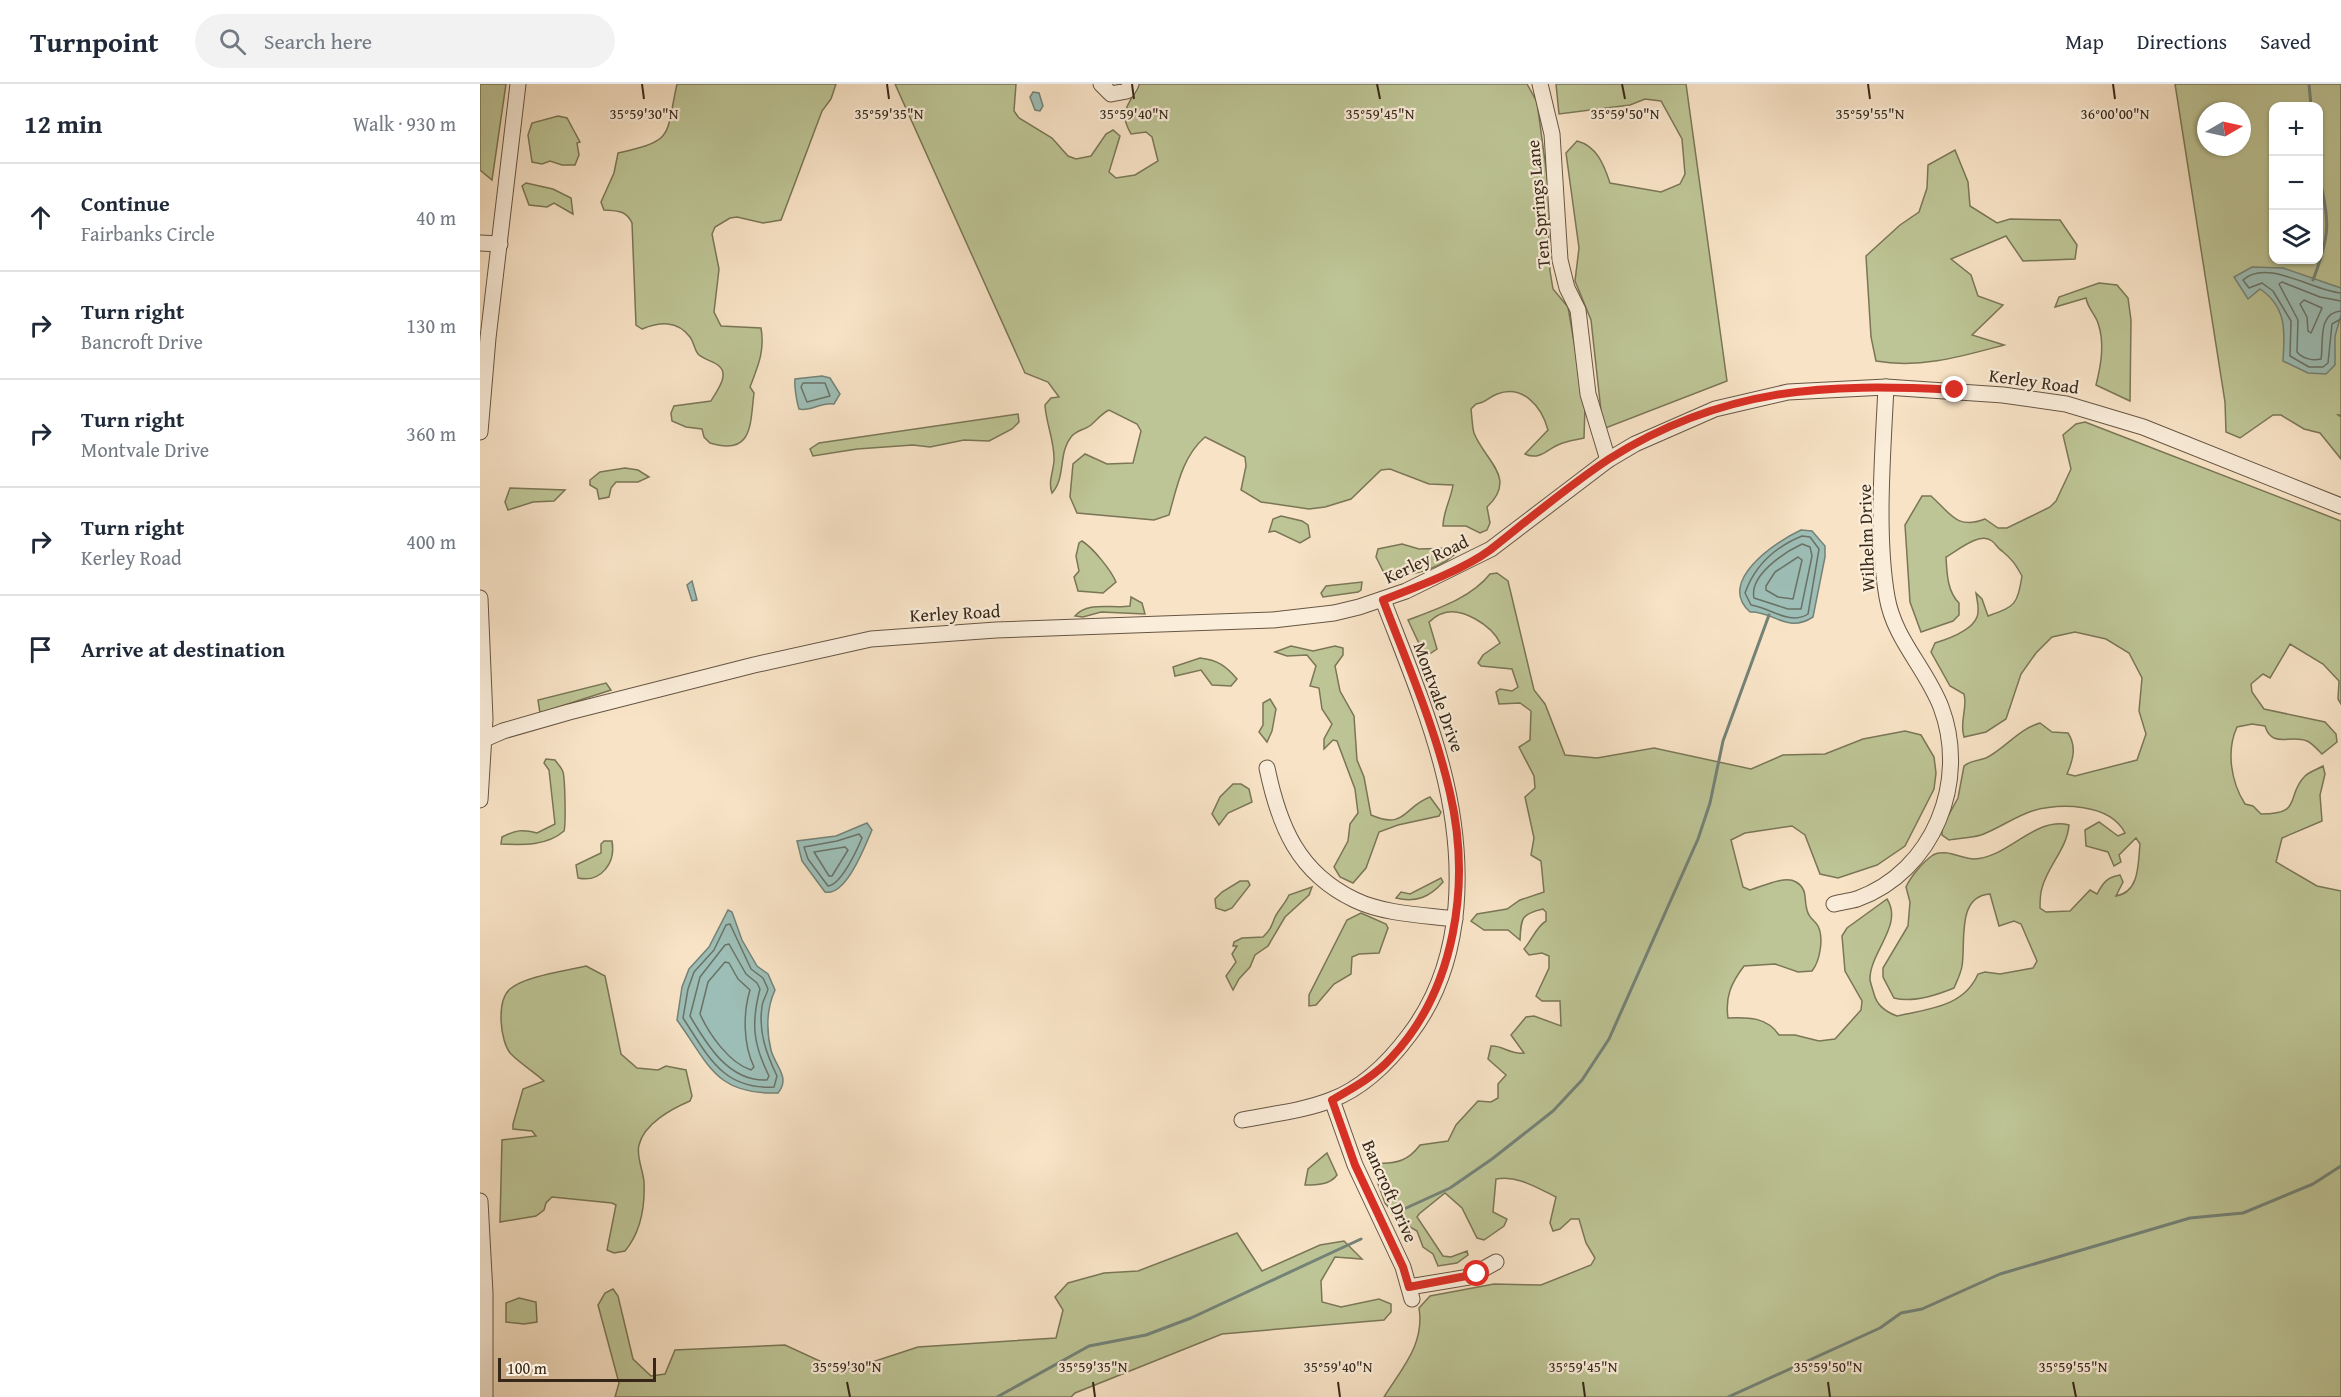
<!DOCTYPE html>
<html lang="en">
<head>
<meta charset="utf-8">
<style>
	body { margin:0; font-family:"Gentium Book Plus",serif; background:#f2f2f3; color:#1f2937 }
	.controls { position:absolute; right:18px; top:18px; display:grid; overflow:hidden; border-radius:12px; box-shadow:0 2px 4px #0004 }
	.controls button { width:54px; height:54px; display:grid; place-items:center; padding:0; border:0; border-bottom:2px solid #e0e1e3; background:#fff; color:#1f2937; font:30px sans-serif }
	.compass { position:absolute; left:1717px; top:18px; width:54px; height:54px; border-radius:50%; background:#fff; box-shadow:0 2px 4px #0004; rotate:81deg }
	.scale { position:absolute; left:18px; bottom:15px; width:158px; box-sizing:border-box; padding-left:6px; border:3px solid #372718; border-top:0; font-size:16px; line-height:21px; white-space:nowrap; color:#372718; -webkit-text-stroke:4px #faedda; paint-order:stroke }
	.stop { position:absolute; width:18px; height:18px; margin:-14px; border:4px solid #d93025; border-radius:50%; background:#fff }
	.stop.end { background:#d93025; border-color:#fff; box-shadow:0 2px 6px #0008 }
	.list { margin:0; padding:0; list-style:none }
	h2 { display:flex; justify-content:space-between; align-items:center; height:78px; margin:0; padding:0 24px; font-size:26px }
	h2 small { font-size:20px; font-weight:400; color:#747a83 }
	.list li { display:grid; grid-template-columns:39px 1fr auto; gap:18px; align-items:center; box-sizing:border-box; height:108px; padding:0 24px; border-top:2px solid #e0e1e3 }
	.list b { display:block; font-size:22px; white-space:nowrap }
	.list p { margin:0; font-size:20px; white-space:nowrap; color:#747a83 }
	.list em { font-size:20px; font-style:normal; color:#747a83 }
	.icon { flex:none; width:33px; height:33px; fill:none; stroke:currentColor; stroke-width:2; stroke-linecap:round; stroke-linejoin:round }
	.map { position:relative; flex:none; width:1861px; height:1313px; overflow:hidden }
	header { display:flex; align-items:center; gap:36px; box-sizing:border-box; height:84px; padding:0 30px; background:#fff; border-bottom:2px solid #e0e1e3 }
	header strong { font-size:28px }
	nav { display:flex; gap:33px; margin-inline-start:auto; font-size:21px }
	.search { width:420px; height:54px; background:#f2f2f3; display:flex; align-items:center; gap:15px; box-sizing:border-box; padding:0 21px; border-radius:33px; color:#747a83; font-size:22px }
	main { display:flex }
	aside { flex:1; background:#fff }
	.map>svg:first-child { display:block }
	.green { fill:#bdc495; stroke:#7a7656; stroke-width:1.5; fill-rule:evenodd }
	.water { fill:#9dbeb6; stroke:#748277; stroke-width:1.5 }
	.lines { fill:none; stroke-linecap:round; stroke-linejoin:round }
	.shore { stroke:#6a7267; stroke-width:1.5 }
	.stream { stroke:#748277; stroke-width:3 }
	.minor-casing { stroke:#675644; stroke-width:17 }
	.minor { stroke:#faedda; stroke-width:15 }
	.route { stroke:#d93025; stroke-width:8 }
	.ticks { fill:none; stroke:#372718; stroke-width:2 }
	.labels { text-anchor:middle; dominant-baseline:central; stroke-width:4.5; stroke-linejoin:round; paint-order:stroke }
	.street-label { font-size:18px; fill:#372718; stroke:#faedda }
	.ticks-label { font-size:15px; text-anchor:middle; fill:#372718; stroke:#faedda; stroke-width:4.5; stroke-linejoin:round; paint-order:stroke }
</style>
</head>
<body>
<header>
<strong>Turnpoint</strong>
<div class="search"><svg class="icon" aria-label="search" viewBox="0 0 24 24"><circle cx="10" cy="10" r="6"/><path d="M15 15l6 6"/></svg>Search here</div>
<nav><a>Map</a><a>Directions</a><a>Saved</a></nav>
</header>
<main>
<aside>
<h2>12 min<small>Walk · 930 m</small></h2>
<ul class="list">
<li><svg class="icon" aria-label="ahead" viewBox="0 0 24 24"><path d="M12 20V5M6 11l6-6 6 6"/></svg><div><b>Continue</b><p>Fairbanks Circle</p></div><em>40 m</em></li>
<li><svg class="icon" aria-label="right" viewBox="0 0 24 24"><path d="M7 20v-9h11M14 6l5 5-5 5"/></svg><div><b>Turn right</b><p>Bancroft Drive</p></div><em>130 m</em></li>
<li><svg class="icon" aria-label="right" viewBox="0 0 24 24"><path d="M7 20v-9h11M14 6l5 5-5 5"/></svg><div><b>Turn right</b><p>Montvale Drive</p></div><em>360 m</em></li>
<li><svg class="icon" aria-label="right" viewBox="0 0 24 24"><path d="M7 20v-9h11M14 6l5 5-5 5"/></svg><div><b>Turn right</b><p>Kerley Road</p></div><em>400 m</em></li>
<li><svg class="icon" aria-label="arrive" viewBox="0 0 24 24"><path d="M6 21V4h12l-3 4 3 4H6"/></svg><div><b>Arrive at destination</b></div></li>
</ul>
</aside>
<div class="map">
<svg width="1861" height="1313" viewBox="0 0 1861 1313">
	<rect width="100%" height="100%" fill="#f8e3c6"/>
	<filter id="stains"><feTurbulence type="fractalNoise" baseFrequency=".00333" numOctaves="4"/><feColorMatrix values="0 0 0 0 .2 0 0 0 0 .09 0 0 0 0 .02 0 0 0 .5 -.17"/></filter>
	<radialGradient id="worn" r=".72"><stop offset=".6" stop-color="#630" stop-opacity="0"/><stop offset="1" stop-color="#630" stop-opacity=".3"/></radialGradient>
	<!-- green -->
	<g class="green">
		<polygon points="0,0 26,0 12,96 0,86"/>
		<path d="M197 0H356L351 15 342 27 301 136 283 139 257 133 250 134 235 143 232 150 239 185 234 228 241 242 281 244C285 267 278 282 270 303L274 309C270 341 273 372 230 359L224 353 222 345 206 343 192 337 191 329 194 322 231 317C236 308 250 291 239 282 234 277 224 276 218 270 214 265 214 258 210 253 197 236 180 238 162 245L156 241 152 139C146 126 137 127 124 126L121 118 134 89 138 69C195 56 185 54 197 0Z"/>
		<path d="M415 0H536L534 27 539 34 572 54 588 72 596 75 611 72 626 50 633 46 640 52 629 88 636 94 655 91 678 77 672 53 666 48 651 50C637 25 650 23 658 0H1047L1057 18 1072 129 1068 137 1070 187 1073 205 1088 223 1105 322 1104 354C1096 356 1087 357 1080 360 1067 365 1060 377 1045 370L1068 346C1062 323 1043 300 1017 310 1009 313 1006 319 996 320L991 325C992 332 992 342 994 349 1005 377 1038 394 1007 423L1010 439 1007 446 1000 449 986 442H963C963 428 971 415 973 401L949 400 910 385 901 386 871 415 845 423 829 425 781 418 761 406 766 382 765 373 725 353C702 373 697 403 689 431L674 436 597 429 590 413 593 380 605 370 627 380 653 379 661 347 657 340 629 326C621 330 618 335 611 341 605 346 596 346 591 353 578 369 586 394 572 409 568 398 573 389 574 377 575 358 566 340 565 321L571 314 579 313 568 298 545 289Z"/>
		<path d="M1076 0H1206L1247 297 1123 345 1111 236 1095 197 1099 164 1086 69 1097 57C1117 62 1124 81 1130 99L1181 108 1200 100 1205 90 1202 55 1181 17 1165 15 1150 21 1079 30Z"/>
		<path d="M1695 0H1861V331H1858L1861 333V375L1840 349 1824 345 1801 331H1793L1760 354 1746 348 1745 318ZM1794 22H1838V176H1794ZM1726 27H1762V63H1726Z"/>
		<polygon points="78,32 87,34 100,58 97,59 99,71 95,81 82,81 70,77 62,80 52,78 48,51 52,39"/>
		<path d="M1475 66 1488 98 1490 122 1517 139 1530 135 1580 136 1597 161 1595 175 1543 177 1526 152 1471 175 1491 191 1498 212 1523 221 1492 251 1524 261C1483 272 1440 285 1396 277L1391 253 1386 172 1420 141 1439 128 1447 104 1448 81Z"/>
		<polygon points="46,99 73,105 91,114 93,130 74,119 67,123 49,121 42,102"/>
		<path d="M1619 199 1637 201 1648 214 1651 236 1650 317 1616 301C1621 281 1625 259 1618 239 1615 230 1608 225 1606 214L1575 223 1579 213Z"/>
		<polygon points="538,330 539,338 532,345 509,357 484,356 450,363 433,361 377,365 333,372 330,365 339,359"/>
		<path d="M1605 338 1861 437V620L1858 615 1859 597 1843 580 1810 560 1790 594 1783 590 1771 600 1772 608 1784 625 1845 638 1856 650 1857 658 1842 670C1838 666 1832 659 1827 657 1810 650 1792 665 1785 642L1772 640 1757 643C1746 667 1751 698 1765 720L1773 722 1781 730C1824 730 1805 712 1825 692 1829 688 1838 685 1843 682L1845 690 1840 711 1842 737 1802 754 1796 778 1837 802 1861 807V1313H904C922 1284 945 1260 939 1224L950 1212 1014 1200 1061 1201 1111 1181 1115 1174 1106 1159 1099 1135H1091L1080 1145 1073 1147 1070 1139 1076 1113C1057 1104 1038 1091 1016 1095L1013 1128 1027 1135 1024 1142 1004 1156 997 1154 982 1124 965 1109 939 1130 937 1133 963 1172 971 1173 987 1167 988 1171 977 1179 958 1182 953 1170 943 1163 937 1147 920 1137 905 1119 884 1061H888L898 1079C917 1080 929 1076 940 1061L968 1057 976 1041 998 1017 1011 1018 1018 1014V1000L1026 991 1008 975 1011 962C1023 961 1030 971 1044 969L1031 951 1046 933 1054 932 1081 942 1080 917H1062L1056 912 1069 884V872L1062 869 1049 871 1044 865C1052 856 1056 843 1066 837V828L1063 825C1041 830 1041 834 1040 856L1028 846H1004L991 837 997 830 1027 825 1040 816 1064 808 1061 777 1051 771 1054 754 1045 713 1055 704 1054 692 1039 663 1050 656 1051 627 1040 619 1019 620 1016 608 1020 605 1032 607 1038 603 1032 585 1001 582 998 579 1003 571 1020 559C1012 542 981 521 961 530 957 531 953 535 949 538L957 565 948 571 942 566 928 536C957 525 991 514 1010 490L1017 489 1028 497 1054 606 1065 620 1085 671 1117 674 1174 664 1271 685 1303 671 1345 670 1383 655 1425 647 1441 651 1454 673 1456 689 1454 705 1425 762 1397 781 1358 794 1340 790 1325 751 1312 742 1265 749 1251 756 1263 803 1270 806C1281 803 1305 791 1316 798 1330 806 1322 819 1329 831 1331 835 1336 838 1338 842 1344 854 1340 877 1332 887L1318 888 1295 880 1264 882C1251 899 1245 913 1248 934 1268 933 1287 933 1299 951H1315L1339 957 1355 955 1381 926 1382 917 1365 887 1362 852 1367 844 1407 815C1424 841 1389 869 1390 896 1391 901 1393 906 1394 910 1397 922 1406 928 1417 932 1448 925 1484 923 1498 890L1505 888 1520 890 1553 884 1557 877 1541 840 1534 837 1519 842 1510 810C1476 812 1486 859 1482 882 1481 889 1477 897 1474 904 1457 911 1432 919 1414 914L1403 893V884L1428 842 1430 818 1426 803C1431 792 1443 778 1453 771 1465 764 1482 775 1494 775 1528 774 1555 732 1589 741 1587 765 1568 781 1562 804 1560 810 1560 817 1560 824L1566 828 1590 827 1610 806 1617 810C1623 799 1627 793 1640 791L1643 798 1636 812C1660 808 1658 779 1660 760L1656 754 1639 771 1641 778 1634 782 1628 768 1606 762 1605 746 1619 738 1638 752 1645 749C1630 719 1580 719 1552 727 1534 733 1518 745 1501 751 1491 754 1479 754 1469 756L1462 751V743L1478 714 1484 682C1491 676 1498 677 1506 674 1526 664 1537 646 1560 639L1572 648 1588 649C1597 663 1593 676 1587 690L1595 692 1657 676 1666 650 1659 627 1662 594 1649 569 1626 555 1595 548 1572 553 1556 569 1541 590 1526 635 1506 648 1484 653C1479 638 1488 624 1484 610L1470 602 1451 568 1455 559C1468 555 1492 546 1497 533 1500 526 1497 516 1496 509L1502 515 1508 532C1535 522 1537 522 1542 492 1536 481 1532 475 1522 467 1518 465 1516 460 1512 457 1500 447 1477 467 1466 473 1467 489 1467 507 1479 519V531L1473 537 1441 548 1430 518 1425 441 1442 412H1451C1471 430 1477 446 1505 435L1518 444H1527L1570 423 1576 417 1591 385 1583 351 1596 340Z"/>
		<polygon points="145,384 158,386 169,393 158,398 136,398 131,404 129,413 119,415 117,405 110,401 110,396 120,388"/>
		<polygon points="30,404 85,406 74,417 53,418 28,426 25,418"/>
		<polygon points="801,432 822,437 828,441 830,453 820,459 795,447 789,448 793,435"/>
		<path d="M602 457C613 464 631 486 636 498L623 509 598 507 594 493 599 487 596 472 599 459Z"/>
		<path d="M922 460 939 465 972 464 974 471C958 485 924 496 904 489L896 473 898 465Z"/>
		<polygon points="882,498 881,506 878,508 843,513 841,509 846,502"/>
		<path d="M651 513 662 519 665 530 621 528 603 533 595 532C608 517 632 525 650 522Z"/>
		<path d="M811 562 833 567 855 562 863 564V571L855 582 860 607 874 632 877 676 884 693 891 731C926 746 923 723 950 713L961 728 959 732 918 741 899 748 886 784 873 799 860 793 854 783 868 757 870 740 878 729 875 705 857 657 853 656 844 665V655L852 640 842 625 839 604 830 602 836 582 827 571 807 572 795 568Z"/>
		<path d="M720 574C738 576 746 582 757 595L751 602 732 601 721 586 695 592 693 583Z"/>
		<polygon points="126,599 131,606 60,629 58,616"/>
		<polygon points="790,615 796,625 792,647 787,658 779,648 783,641 783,619"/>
		<path d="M66 675 75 676C77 679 82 684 83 688 85 695 86 741 84 747 67 762 43 761 21 760L22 753C36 746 42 745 57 749L75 740 69 686 64 679Z"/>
		<polygon points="753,700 761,700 769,705 772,718 748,729 739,741 732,730 740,713"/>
		<path d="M124 757H132C136 779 121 799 98 794L96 781 121 769V760Z"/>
		<path d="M961 794 963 798C950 813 936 819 916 814L921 808 930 810Z"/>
		<polygon points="760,797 768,797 770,801 752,824 745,827 736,824 735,815 742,808"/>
		<path d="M832 803 829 811 805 833 788 862 775 871 770 883 759 895 753 906 746 892 756 878 752 870 757 862H753L754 858 762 854 783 853C791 845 791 843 795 833 799 825 805 820 809 811Z"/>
		<polygon points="881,829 906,840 908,844 899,869 879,870 872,873 871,890 854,900 836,921 829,922 829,911 867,836"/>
		<path d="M106 882 125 892 141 970 157 984 178 986 186 982 206 986 212 1012 210 1017C191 1025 164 1040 159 1061 156 1072 163 1086 164 1098 165 1122 161 1148 145 1167L134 1169 127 1166 136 1121 132 1119 72 1113 66 1119 64 1126 56 1132 20 1138 22 1056 56 1052 52 1047 33 1045V1040L43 1005 64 997C54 988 41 980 31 970 20 958 16 917 30 905 45 892 86 887 106 882Z"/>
		<path d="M847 1069 857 1091C850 1101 836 1101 825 1101L828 1085Z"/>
		<polygon points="757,1149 782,1187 840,1161 864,1157 882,1175 855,1173 841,1197 842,1218 861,1223 899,1215 911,1220 911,1228 904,1236 742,1250 595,1309 591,1313 135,1313 139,1299 118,1221 125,1209 133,1205 138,1212 153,1275 171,1292 185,1290 195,1266 305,1261 357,1285 374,1284 438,1263 576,1254 583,1226 575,1213 588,1199 624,1189 658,1187"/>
		<polygon points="39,1214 56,1218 57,1238 44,1240 26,1238 26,1219"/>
	</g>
	<!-- water -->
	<g class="water">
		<polygon points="553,8 559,9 563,22 560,27 555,26 550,13"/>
		<path d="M1772 183 1803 184 1861 204V231L1855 252V281L1846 290 1828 289 1803 277C1805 248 1807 223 1780 205L1768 215 1754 193Z"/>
		<path d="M342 292 350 294 360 310 354 320C340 318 331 328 319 325 317 319 314 302 315 295Z"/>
		<path d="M1321 446 1332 447 1345 462V473L1333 533C1307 550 1294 527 1270 528 1236 498 1295 458 1321 446Z"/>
		<polygon points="212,497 217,516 212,517 207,501"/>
		<path d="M387 739 392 746C385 762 366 813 345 808L322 777 317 757 356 752Z"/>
		<path d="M248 826 252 828 262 856 277 882 288 890 295 906C286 926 286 945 291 966 295 982 311 993 298 1009 235 1011 229 980 197 936L202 903 209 885 229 863Z"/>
	</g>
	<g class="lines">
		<!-- shore -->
		<g class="shore">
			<path d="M1861 209C1833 207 1787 174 1763 196L1769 204 1782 199 1793 207 1811 237 1810 272 1829 283H1843L1848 279 1852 240 1861 235"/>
			<polygon points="1824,216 1842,224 1831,249 1828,247 1827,233 1820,220"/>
			<path d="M1861 217 1840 213 1802 198 1799 200 1818 236 1817 268C1823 275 1833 277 1841 275 1844 258 1837 229 1861 227"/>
			<polygon points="323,299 345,299 350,312 327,318 321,303"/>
			<path d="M1322 452 1330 453 1339 465 1328 530C1310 542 1289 523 1271 521L1265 509C1275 481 1295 463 1322 452Z"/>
			<path d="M1322 460 1330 463 1332 472 1321 525H1308L1274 514C1269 491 1305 468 1322 460Z"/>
			<polygon points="1318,473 1322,476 1313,515 1298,513 1286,506 1286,502 1295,488"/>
			<path d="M379 750 382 754C377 766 361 801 348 802L328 775 324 763 357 757Z"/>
			<polygon points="365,763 368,766 352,792 349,792 334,768"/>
			<path d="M250 840 271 885 283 894 288 905C287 911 282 917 282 923 278 948 287 971 297 992L294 1003C243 1006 228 972 203 934L208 905 214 888 234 866 246 841Z"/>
			<path d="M249 860 266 890 277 899 280 905C271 939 273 960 289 992L287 996C249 998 227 961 210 932L220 893 245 861Z"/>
			<path d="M245 878 249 879 258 895 270 906C263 929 263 960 274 983L271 986C249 979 229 950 220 930L228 898Z"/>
		</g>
		<!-- stream -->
		<g class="stream">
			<polyline points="1829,0 1831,22"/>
			<path d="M1833 196C1852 147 1849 137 1838 87"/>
			<polyline points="913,1130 970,1104 1012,1075 1073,1027 1102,996 1129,955 1218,755 1230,719 1243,657 1289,531"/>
			<polyline points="517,1313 609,1262 666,1251 711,1234 881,1155"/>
			<polyline points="1248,1313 1400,1244 1421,1229 1442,1225 1520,1190 1710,1134 1763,1129 1833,1100 1861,1082"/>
		</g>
		<!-- minor casing -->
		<g class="minor-casing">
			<g id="minor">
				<polyline points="621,0 631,10 647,7 651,0"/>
				<polyline points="1060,0 1072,50 1080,176 1087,204 1098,226 1108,310 1128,376"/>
				<polyline points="0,159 20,160"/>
				<polyline points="0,348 8,254 38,0"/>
				<polyline points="0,514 5,635 0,716"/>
				<polyline points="0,657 23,647 89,628 274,581 391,555 516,546 793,536 854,529 879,523 926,507 1011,465 1128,376 1155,360 1235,325 1308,308 1406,303 1523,311 1586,320 1663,343 1861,422"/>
				<path d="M787 684C799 742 818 789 875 816 904 830 943 831 975 835"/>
				<path d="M1354 820C1362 818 1370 817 1377 815 1454 787 1489 697 1461 623 1446 584 1414 555 1407 513 1396 451 1403 366 1406 303"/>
				<polyline points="852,1016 875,1081 923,1183 932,1215"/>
				<path d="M762 1036C791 1030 823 1027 851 1016 883 1004 910 977 930 950 958 913 972 869 976 823 985 712 942 618 903 516"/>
				<polyline points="0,1117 5,1209 5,1313"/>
				<polyline points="929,1203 989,1193 1016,1178"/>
			</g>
		</g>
		<!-- minor -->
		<use href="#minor" class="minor"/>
	</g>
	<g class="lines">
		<!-- route -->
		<path class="route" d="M997 1190 929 1203 923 1183 875 1081 852 1016C873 1004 895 992 911 974 976 905 991 799 970 709 955 643 927 579 903 516 934 504 983 486 1010 466 1048 436 1088 402 1129 375 1243 303 1345 299 1475 306"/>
	</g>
	<!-- ticks -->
	<path class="ticks" d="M162 0 164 15M407 0 409 15M652 0 654 15M897 0 900 15M1142 0 1145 15M1388 0 1390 15M1633 0 1635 15M367 1298 370 1313M613 1298 615 1313M858 1298 860 1313M1103 1298 1105 1313M1348 1298 1350 1313M1593 1298 1596 1313"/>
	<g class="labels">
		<!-- street labels -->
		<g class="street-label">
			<text transform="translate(1058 120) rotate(-95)">Ten Springs Lane</text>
			<text transform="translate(1554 297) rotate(8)">Kerley Road</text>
			<text transform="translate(1386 454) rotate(-92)">Wilhelm Drive</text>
			<text transform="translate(946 475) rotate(-25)">Kerley Road</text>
			<text transform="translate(475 529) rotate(-3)">Kerley Road</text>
			<text transform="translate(959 613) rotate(70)">Montvale Drive</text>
			<text transform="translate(910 1107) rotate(66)">Bancroft Drive</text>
		</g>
	</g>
	<g class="ticks-label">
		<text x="164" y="35">35°59'30"N</text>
		<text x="409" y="35">35°59'35"N</text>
		<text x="654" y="35">35°59'40"N</text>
		<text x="900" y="35">35°59'45"N</text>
		<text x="1145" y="35">35°59'50"N</text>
		<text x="1390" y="35">35°59'55"N</text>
		<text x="1635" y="35">36°00'00"N</text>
		<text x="367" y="1288">35°59'30"N</text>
		<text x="613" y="1288">35°59'35"N</text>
		<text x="858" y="1288">35°59'40"N</text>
		<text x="1103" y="1288">35°59'45"N</text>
		<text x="1348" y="1288">35°59'50"N</text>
		<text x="1593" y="1288">35°59'55"N</text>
	</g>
	<rect width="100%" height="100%" filter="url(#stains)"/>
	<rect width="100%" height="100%" fill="url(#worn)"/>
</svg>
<div class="controls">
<button>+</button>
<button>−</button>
<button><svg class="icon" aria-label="layers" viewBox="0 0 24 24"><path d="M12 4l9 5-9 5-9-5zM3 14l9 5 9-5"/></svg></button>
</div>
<svg class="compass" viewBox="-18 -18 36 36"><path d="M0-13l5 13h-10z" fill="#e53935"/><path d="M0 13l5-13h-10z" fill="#747a83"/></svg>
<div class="scale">100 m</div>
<div class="stop" style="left:997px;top:1190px"></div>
<div class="stop end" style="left:1475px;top:306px"></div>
</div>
</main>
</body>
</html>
